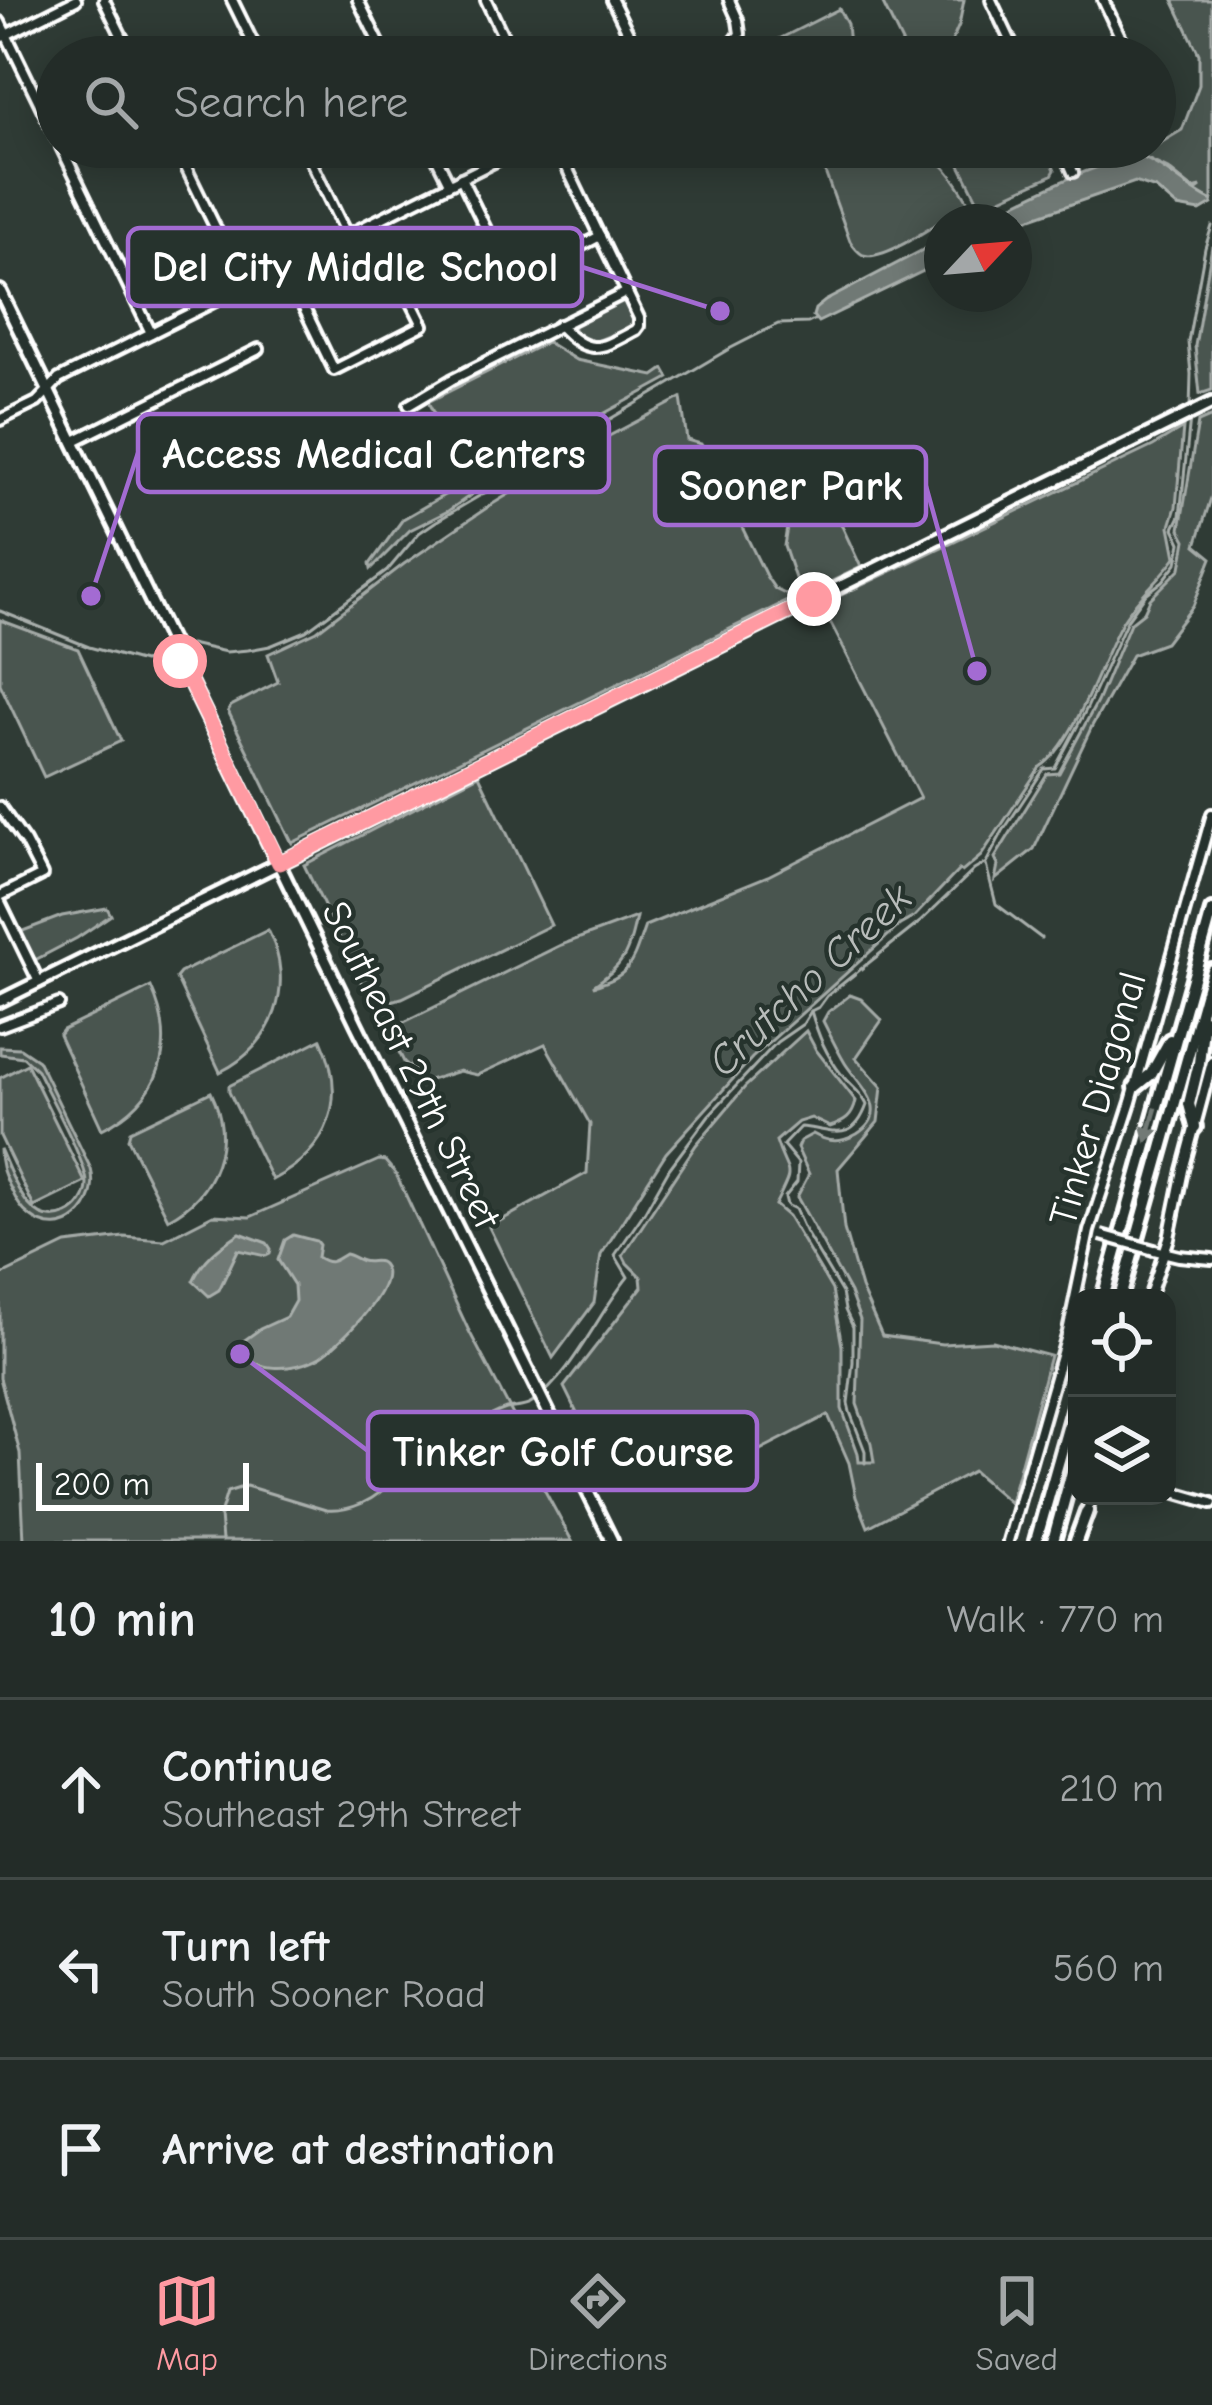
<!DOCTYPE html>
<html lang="en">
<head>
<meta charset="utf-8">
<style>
	body { margin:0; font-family:"Comic Neue",sans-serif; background:#2b3430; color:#f1f3f6 }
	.controls { position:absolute; right:36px; bottom:36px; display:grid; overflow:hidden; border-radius:24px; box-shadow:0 6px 30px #0003 }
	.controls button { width:108px; height:108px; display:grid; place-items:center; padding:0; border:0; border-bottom:3px solid #404845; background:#232c28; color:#f1f3f6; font:60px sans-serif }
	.compass { position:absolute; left:924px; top:204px; width:108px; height:108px; border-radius:50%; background:#232c28; box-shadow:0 6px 30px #0003; rotate:64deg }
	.scale { position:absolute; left:36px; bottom:30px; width:213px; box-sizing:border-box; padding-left:12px; border:6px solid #fff; border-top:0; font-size:33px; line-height:42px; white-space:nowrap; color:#fff; -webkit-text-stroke:9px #26332d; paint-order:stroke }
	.stop { position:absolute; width:36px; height:36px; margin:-27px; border:9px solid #ff9aa2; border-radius:50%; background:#fff }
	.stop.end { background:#ff9aa2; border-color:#fff; box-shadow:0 3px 12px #0008 }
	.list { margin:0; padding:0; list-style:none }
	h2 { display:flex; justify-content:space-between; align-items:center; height:156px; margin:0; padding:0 48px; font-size:51px }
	h2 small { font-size:39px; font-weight:400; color:#a3a7a8 }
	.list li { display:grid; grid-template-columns:78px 1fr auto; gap:36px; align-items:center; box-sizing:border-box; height:180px; padding:0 48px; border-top:3px solid #404845 }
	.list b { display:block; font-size:45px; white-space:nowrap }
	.list p { margin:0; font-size:39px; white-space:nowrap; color:#a3a7a8 }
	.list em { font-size:39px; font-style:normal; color:#a3a7a8 }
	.icon { flex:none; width:66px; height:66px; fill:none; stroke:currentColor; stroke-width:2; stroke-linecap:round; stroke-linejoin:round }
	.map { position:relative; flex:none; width:1212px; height:1541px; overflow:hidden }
	.search { position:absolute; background:#232c28; box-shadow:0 6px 30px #0003; left:36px; right:36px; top:36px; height:132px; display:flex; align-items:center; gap:30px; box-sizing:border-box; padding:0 42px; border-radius:66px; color:#a3a7a8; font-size:45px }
	.sheet { height:696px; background:#232c28 }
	nav { display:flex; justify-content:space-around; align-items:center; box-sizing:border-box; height:168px; border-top:3px solid #404845; background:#232c28; font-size:33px; color:#a3a7a8 }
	nav a { display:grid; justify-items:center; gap:6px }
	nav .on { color:#ff9aa2 }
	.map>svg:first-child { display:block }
	.green { fill:#4a544f; stroke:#a4aaa7; stroke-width:3 }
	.water { fill:#707975; stroke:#a9afac; stroke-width:3 }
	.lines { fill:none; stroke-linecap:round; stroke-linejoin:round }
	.stream { stroke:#a9afac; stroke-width:3 }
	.minor-casing { stroke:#fff; stroke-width:16 }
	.major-casing { stroke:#fff; stroke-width:18 }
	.highway-casing { stroke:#fff; stroke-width:20 }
	.minor { stroke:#26332d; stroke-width:8 }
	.major { stroke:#26332d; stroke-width:9 }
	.highway { stroke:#26332d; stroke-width:10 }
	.minor-bridge-casing { stroke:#fff; stroke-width:16; stroke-linecap:butt }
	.minor-bridge { stroke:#26332d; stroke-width:8 }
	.oneway { fill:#727a76 }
	.route { stroke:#ff9aa2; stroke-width:15 }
	.labels { text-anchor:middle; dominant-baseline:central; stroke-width:9; stroke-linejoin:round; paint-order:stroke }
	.street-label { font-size:39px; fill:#fff; stroke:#26332d }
	.water-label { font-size:42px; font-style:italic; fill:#b8bcba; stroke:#26332d }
	.leader { fill:none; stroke:#a36bd2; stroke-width:4.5 }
	.callout-dot { fill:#a36bd2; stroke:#26332d; stroke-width:4.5 }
	.callout { fill:#26332d; stroke:#a36bd2; stroke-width:4.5 }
	.callout-label { font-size:42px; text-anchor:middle; font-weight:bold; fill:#fff }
</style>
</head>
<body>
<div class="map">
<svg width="1212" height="1541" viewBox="0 0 1212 1541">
	<rect width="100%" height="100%" fill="#2f3b35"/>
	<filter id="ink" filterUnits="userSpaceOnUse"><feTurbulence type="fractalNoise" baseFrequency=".00833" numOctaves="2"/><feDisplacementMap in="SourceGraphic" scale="24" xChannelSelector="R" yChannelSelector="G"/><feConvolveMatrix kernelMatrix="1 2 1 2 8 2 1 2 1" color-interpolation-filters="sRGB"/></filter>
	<g filter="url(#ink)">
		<!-- green -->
		<g class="green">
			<polygon points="881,0 964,0 959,25 949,48 926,57 909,57"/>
			<polygon points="1173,0 1212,0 1212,201 1194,192 1201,187 1193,189 1168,169 1145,158 1147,151 1182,130 1199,85 1199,54"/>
			<polygon points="839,9 847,24 850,57 780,57 775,47 779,39"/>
			<path d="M824 147C846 147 895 143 914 147 939 153 957 182 969 203 949 215 885 263 863 255 857 252 854 247 850 241L817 150Z"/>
			<polygon points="951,147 1011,147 1015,153 1019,147 1045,147 1055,170 1052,175 981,207"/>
			<polygon points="1212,246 1212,390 1200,394 1195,346"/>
			<path d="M620 300H627L635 316 633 326 592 343C582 341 574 335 573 324L575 322Z"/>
			<polygon points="547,342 576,360 654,376 664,369 669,378 528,455 448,511 410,530 371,569 370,564 403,519 467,482 428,402"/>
			<polygon points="681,398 687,440 701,444 766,576 775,589 787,595 789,600 292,843 228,711 231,706 278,682 268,654 317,631 404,564 491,505 575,454"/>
			<polygon points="1212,416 1212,495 1196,545 1212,558 1193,606 1165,643 1132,655 1092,726 1034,849 995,880 998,865 995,858 1047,774 1059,773 1097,702 1130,623 1144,612 1150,599 1181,568 1186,540 1180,529 1198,422"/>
			<path d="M1183 428 1176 507 1170 526 1176 557C1160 580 1137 597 1122 622 1101 659 1075 745 1040 767L981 856 962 872 959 870 914 917 900 925 752 1058 666 1153 601 1255 594 1303 553 1358 489 1227 587 1173 590 1124 545 1044 477 1075 459 1071 426 1081 404 1062 388 1030 561 945 636 917C629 954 623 966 593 986 632 976 632 962 645 926L768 876 920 798 826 614 827 602 1153 446Z"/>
			<polygon points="822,483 861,567 801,596 784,546 788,521 795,509"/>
			<polygon points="0,620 78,649 121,741 44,777 0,684"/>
			<path d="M479 775 551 925 402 998C388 1002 378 1006 367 994L304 865Z"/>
			<polygon points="107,908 111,915 77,938 35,960 20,932 62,916"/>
			<path d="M268 930C296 985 275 1045 220 1072L176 978 180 973Z"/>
			<path d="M151 987C178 1046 161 1100 102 1129L59 1035 63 1030Z"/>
			<path d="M850 995 861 999 882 1020 856 1058 882 1087 878 1122 838 1169 844 1229 861 1288 882 1336 942 1344 993 1341 1050 1356 1010 1503 973 1471 868 1527 856 1497 849 1463 828 1415 692 1485 683 1467 669 1469 643 1481 640 1477 647 1466 629 1427 592 1444 564 1387 642 1287 641 1277 627 1263 623 1255 696 1145 745 1087 806 1031 816 1050 856 1101C853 1117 845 1122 830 1127L811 1118 798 1122 776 1141C788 1179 796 1164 775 1205L788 1216 832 1290 842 1346V1409L858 1453 859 1462H874L871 1443 857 1404 860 1320 850 1293 797 1197 809 1174 797 1148 800 1141 813 1134C829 1143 841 1143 857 1134 894 1111 858 1084 845 1063 837 1050 830 1035 823 1021L828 1012Z"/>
			<path d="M321 1039C348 1099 330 1150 272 1180L229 1092V1086Z"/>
			<path d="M0 1047 20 1048 38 1060 91 1169C101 1206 64 1243 30 1216 19 1208 15 1197 9 1185 3 1172 0 1164 0 1149 12 1174 28 1232 67 1214 79 1209 87 1196 87 1184 88 1166 47 1091 37 1070L23 1057 0 1054Z"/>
			<polygon points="27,1064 85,1182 34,1207 0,1136 0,1078"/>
			<path d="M211 1092C235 1141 216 1194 168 1219L128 1139 130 1131Z"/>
			<polygon points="379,1160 385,1161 396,1174 468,1329 513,1415 526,1456 572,1541 24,1541 20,1453 0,1378 0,1276 66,1244 124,1237 164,1240 213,1215 250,1217"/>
		</g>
		<!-- water -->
		<g class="water">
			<path d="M1139 156C1170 168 1183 187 1212 201V204L1200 211 1177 207 1156 189 1135 182 1014 224 978 222C1022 200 1092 163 1139 156Z"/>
			<polygon points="942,240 942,262 818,322 813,316 815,309 825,301"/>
			<path d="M240 1233 267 1243 271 1249 270 1254 266 1256 238 1250 219 1290 209 1296 193 1281C203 1259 220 1246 240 1233Z"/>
			<path d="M293 1235 316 1241 319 1245 317 1257C331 1266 333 1261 345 1254 351 1255 356 1259 362 1261 371 1264 380 1256 385 1269 393 1291 338 1346 320 1357 295 1371 249 1375 239 1344L260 1329 286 1317 295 1301 294 1285 278 1260 285 1240Z"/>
		</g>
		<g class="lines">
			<!-- stream -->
			<g class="stream">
				<polyline points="1190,409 1191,374 1188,342 1205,248 1212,226"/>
				<polyline points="0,611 89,647 143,662 160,657"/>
				<polyline points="190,644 226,652 248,650 270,646 306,631 387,571 419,533 435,522 729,349 778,324 808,323 814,320"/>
				<polyline points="986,865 996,904 1041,938"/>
				<path d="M811 1011C818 1035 826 1055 842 1075 851 1087 861 1091 867 1105 852 1146 832 1129 800 1127L783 1145 798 1163 797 1182 785 1197 787 1205 795 1209 805 1231 842 1293 845 1310 853 1327V1362L848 1403 850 1412 865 1451V1463"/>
				<path d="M222 1541 220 1515 227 1492 246 1486 326 1510C349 1512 378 1500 391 1480 396 1473 398 1463 405 1456 412 1449 421 1449 430 1446 458 1439 479 1418 506 1409 515 1407 525 1408 532 1403 573 1374 597 1315 628 1277L615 1255 644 1213 669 1169 709 1115 777 1042 803 1024 811 1011 819 1007 827 996 920 922 974 870 986 863 1003 831 1044 769 1055 768 1087 708 1127 620 1146 594 1163 581 1177 563 1181 543 1174 528 1180 516 1190 418"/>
			</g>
			<!-- minor casing -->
			<g class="minor-casing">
				<g id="minor">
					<polyline points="104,0 132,57"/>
					<polyline points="232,0 260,57"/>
					<polyline points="358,0 386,57"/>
					<polyline points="486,0 513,57"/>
					<polyline points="612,0 640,57"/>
					<polyline points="991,0 1018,57"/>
					<polyline points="1103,0 1130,57"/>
					<polyline points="0,22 57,139"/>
					<polyline points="0,38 76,0"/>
					<polyline points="704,57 733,43 740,34 738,20 729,0"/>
					<polyline points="61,147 151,333"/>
					<polyline points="176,147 244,286"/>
					<polyline points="304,147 347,236"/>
					<polyline points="431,147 449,183"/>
					<path d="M557 147 639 318V326L636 330C600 349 590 358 559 325"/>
					<polyline points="1062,147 1073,172"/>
					<polyline points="461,178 512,282 600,236"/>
					<polyline points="284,267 334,370 423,325 372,223"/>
					<polyline points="409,405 451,380 627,292"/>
					<polyline points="0,420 37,402 59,379 524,147"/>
					<polyline points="74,441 259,349"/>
					<polyline points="0,807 25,842 42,875 0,896"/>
					<polyline points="0,902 39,982"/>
					<polyline points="0,1026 59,1004"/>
					<polyline points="1154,1250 1179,1256 1212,1259"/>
					<polyline points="1149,1298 1169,1238 1183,1170 1212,1062"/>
					<polyline points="1167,1490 1212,1503"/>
					<polyline points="1086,1516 1091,1496"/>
					<polyline points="1008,1541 1068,1332 1089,1231 1131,1102 1212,814"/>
				</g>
			</g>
			<!-- major casing -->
			<g class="major-casing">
				<g id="major">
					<polyline points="0,291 357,1025 612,1541"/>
					<polyline points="0,1001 1212,403"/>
				</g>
			</g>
			<!-- highway casing -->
			<g class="highway-casing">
				<g id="highway">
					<polyline points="1135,1087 1151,1074 1170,1040"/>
					<polyline points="1195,1127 1189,1104 1199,1063 1204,1019"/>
					<polyline points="1103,1298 1212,911"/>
					<polyline points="1120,1298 1212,970"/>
					<polyline points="1036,1541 1077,1396"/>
					<polyline points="1053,1541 1077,1454"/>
					<polyline points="1076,1541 1087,1511"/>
				</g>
			</g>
			<!-- minor -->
			<use href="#minor" class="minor"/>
			<!-- major -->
			<use href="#major" class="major"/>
			<!-- highway -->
			<use href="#highway" class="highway"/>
			<!-- minor-bridge casing -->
			<g class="minor-bridge-casing">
				<polyline id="minor-bridge" points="1101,1235 1154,1250"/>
			</g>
			<!-- minor-bridge -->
			<use href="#minor-bridge" class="minor-bridge"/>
		</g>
		<!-- one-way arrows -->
		<defs><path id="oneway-solid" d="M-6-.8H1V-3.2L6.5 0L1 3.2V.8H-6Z" transform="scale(3)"/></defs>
		<use class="oneway" href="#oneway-solid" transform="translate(1151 1125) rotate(106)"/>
	</g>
	<g class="lines" filter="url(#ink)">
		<!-- route -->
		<polyline class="route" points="180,661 279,863 814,599"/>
	</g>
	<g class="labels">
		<!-- street labels -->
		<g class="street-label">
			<text transform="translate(411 1065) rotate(64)">Southeast 29th Street</text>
			<text transform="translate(1098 1099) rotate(-74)">Tinker Diagonal</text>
		</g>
		<!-- water labels -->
		<g class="water-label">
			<text transform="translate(810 980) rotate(-43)">Crutcho Creek</text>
		</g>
	</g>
	<!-- callouts -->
	<path class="leader" d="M720 311L582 267M91 596L138 453M977 671L926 486M240 1354L368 1451"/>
	<g class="callout-dot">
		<circle cx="720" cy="311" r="12"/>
		<circle cx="91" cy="596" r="12"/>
		<circle cx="977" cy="671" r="12"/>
		<circle cx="240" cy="1354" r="12"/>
	</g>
	<g class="callout">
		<rect x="128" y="228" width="454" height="78" rx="12"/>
		<rect x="138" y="414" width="471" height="78" rx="12"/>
		<rect x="655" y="447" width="271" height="78" rx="12"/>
		<rect x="368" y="1412" width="389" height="78" rx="12"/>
	</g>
	<g class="callout-label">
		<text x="355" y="281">Del City Middle School</text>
		<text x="374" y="468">Access Medical Centers</text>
		<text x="791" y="500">Sooner Park</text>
		<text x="563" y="1466">Tinker Golf Course</text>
	</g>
</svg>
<div class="controls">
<button><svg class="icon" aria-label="locate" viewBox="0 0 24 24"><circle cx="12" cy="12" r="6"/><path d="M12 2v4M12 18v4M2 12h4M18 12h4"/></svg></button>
<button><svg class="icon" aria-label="layers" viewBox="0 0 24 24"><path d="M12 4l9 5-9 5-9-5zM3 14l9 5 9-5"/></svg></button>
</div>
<svg class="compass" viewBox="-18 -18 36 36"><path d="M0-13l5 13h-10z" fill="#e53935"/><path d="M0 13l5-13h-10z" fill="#a3a7a8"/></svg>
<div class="scale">200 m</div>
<div class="stop" style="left:180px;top:661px"></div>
<div class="stop end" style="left:814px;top:599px"></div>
<div class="search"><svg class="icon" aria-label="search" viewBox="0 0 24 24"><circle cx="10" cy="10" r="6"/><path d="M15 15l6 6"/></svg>Search here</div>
</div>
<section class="sheet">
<h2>10 min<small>Walk · 770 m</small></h2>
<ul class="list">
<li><svg class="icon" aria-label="ahead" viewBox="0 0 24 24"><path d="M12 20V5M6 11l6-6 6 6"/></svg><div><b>Continue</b><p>Southeast 29th Street</p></div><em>210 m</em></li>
<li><svg class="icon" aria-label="left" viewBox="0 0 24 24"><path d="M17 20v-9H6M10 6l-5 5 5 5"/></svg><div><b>Turn left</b><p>South Sooner Road</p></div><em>560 m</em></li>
<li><svg class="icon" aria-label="arrive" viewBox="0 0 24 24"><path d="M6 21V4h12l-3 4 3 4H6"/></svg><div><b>Arrive at destination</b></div></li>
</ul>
</section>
<nav>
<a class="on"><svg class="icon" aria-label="map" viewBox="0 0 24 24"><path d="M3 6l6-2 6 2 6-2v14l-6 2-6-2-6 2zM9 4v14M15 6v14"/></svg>Map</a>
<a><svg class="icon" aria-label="directions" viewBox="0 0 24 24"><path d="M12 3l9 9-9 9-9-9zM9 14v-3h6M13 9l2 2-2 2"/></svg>Directions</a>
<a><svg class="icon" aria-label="saved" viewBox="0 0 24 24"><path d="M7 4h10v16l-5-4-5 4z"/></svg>Saved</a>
</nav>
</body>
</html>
